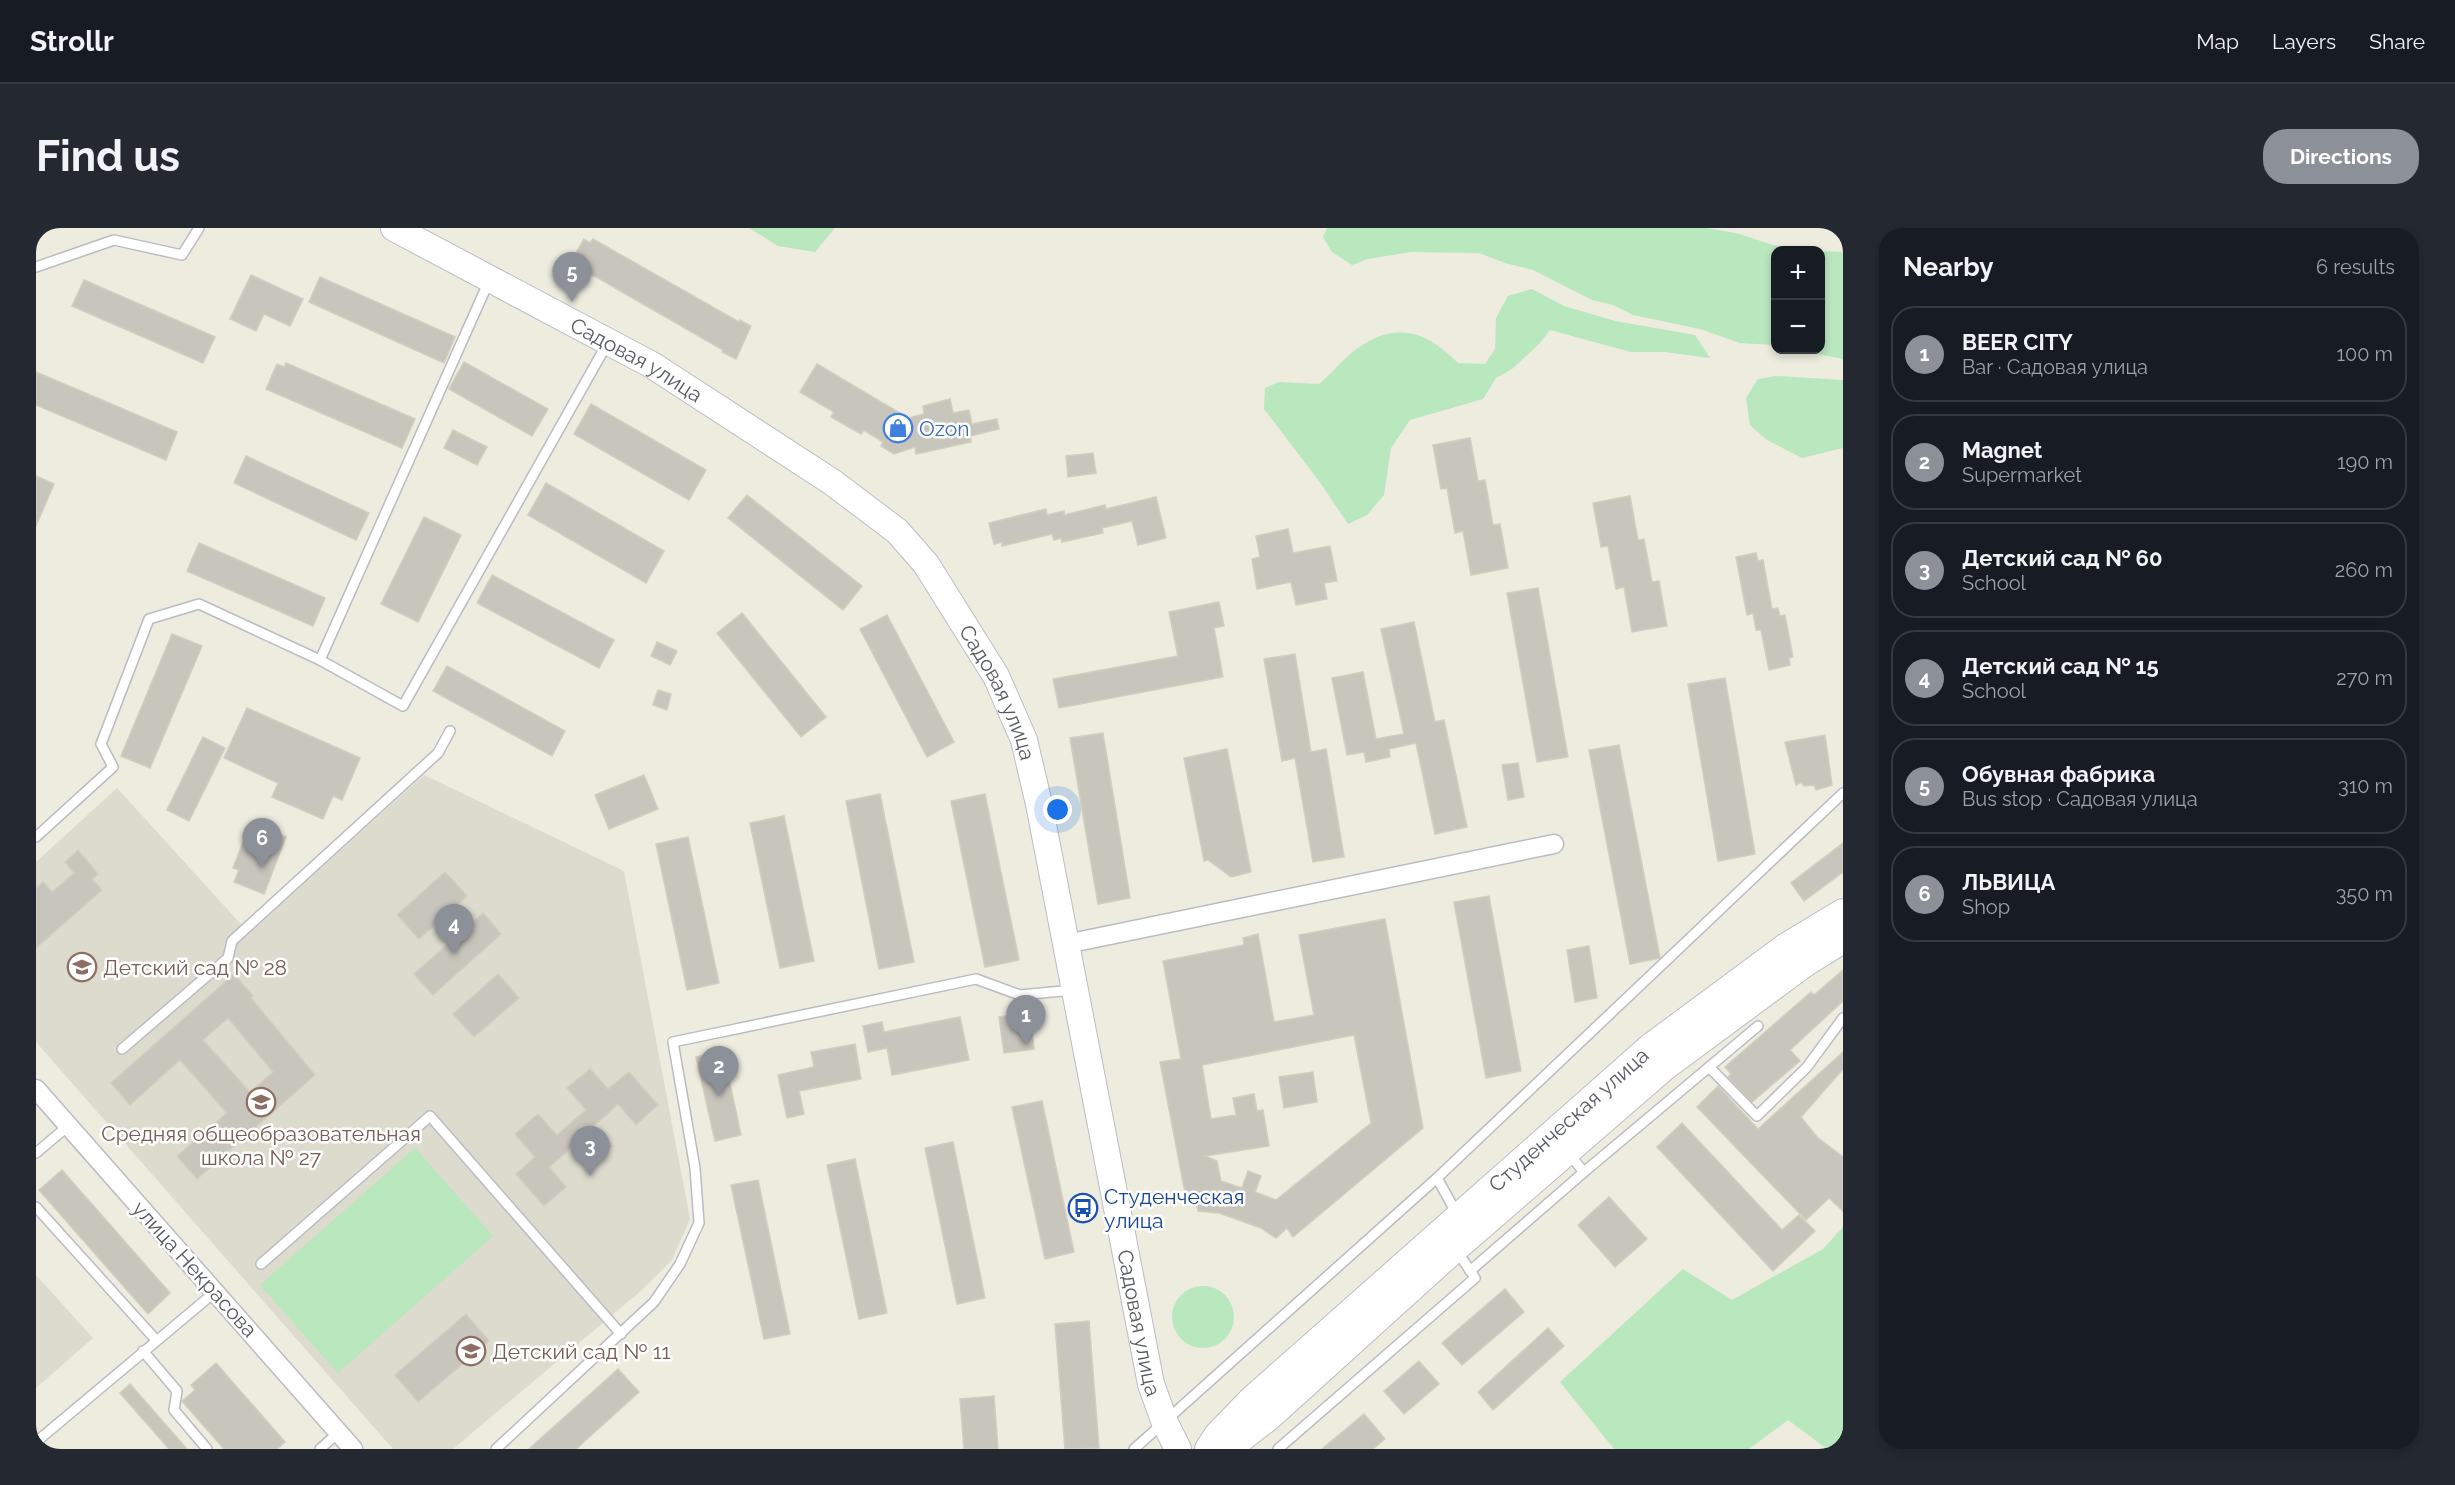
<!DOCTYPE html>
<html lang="en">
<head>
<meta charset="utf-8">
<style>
	body { margin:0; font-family:Raleway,sans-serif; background:#242831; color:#f1f3f6 }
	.controls { position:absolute; right:18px; top:18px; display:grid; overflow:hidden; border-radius:12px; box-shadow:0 3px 9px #0003 }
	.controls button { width:54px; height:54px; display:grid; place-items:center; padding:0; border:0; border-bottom:2px solid #363941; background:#171b24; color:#f1f3f6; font:30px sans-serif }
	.you { position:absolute; left:1022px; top:582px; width:21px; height:21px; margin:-15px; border:4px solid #fff; border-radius:50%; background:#1a73e8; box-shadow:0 0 0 9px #1a73e833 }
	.badge { display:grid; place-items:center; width:39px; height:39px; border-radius:50%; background:#8c9099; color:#fff; font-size:20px; font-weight:700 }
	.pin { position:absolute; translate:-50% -50px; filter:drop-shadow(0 2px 3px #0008) }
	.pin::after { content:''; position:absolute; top:32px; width:21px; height:18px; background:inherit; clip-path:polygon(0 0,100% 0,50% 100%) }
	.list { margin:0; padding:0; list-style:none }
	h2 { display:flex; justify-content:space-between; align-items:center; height:78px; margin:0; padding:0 24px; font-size:26px }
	h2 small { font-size:20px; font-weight:400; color:#9ea1a6 }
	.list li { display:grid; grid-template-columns:39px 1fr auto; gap:18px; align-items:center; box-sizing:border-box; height:96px; margin:0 12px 12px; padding:0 12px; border:2px solid #363941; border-radius:24px }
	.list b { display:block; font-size:22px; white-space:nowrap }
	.list p { margin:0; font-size:20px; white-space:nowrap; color:#9ea1a6 }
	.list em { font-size:20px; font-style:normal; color:#9ea1a6 }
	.map { position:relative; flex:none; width:1807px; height:1221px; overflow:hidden; border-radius:24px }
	header { display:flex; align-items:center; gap:36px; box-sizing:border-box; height:84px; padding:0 30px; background:#171b24; border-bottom:2px solid #363941 }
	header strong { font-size:28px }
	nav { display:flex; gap:33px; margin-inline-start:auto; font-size:21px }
	.intro { display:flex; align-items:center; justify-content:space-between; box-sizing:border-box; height:144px; padding:0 36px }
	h1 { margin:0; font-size:42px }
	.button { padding:15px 27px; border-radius:24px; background:#8c9099; color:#fff; font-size:21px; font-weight:700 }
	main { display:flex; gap:36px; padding:0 36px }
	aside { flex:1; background:#171b24; border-radius:24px; box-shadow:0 3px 9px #0003 }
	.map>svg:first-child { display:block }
	.education { fill:#dcdbce }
	.green { fill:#b9e7be }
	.building { fill:#c8c5bd; stroke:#d2cebd; stroke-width:1.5; fill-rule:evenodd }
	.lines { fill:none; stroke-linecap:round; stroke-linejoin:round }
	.service-casing { stroke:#babcc3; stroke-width:12 }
	.minor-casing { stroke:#babcc3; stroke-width:21 }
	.secondary-casing { stroke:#babdc5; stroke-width:28 }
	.service { stroke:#fff; stroke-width:9 }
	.minor { stroke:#fff; stroke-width:18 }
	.secondary { stroke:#fff; stroke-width:26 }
	.labels { text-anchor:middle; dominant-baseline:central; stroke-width:5; stroke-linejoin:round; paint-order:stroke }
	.street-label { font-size:21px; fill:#585c62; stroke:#fff }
	.shop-label { font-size:21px; fill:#366cbe; stroke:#fff; text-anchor:start }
	.education-label { font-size:21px; fill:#785e54; stroke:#fff; text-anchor:start }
	.transit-label { font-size:21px; fill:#164399; stroke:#fff; text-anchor:start }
</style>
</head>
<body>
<header>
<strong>Strollr</strong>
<nav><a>Map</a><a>Layers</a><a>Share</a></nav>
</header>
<div class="intro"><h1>Find us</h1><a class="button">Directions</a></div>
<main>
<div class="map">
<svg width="1807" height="1221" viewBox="0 0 1807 1221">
	<rect width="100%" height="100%" fill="#edecdf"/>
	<!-- education -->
	<g class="education">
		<polygon points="388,547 588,643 654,991 636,1032 606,1062 417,1221 357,1221 0,814 0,634 81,560 213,705"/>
		<polygon points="0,1047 57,1110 0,1160"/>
	</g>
	<!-- green -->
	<g class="green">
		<polygon points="713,0 799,0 779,24 742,18"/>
		<polygon points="1291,0 1670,0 1700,5 1737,17 1782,22 1740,22 1739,117 1704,115 1664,101 1597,87 1577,77 1556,72 1497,42 1469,35 1443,25 1375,24 1332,31 1316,37 1296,24 1287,9"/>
		<polygon points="1785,23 1807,24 1807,131 1763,122 1784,122"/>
		<path d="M1496 61 1528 78 1579 93 1659 107 1674 130 1628 124H1595L1514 102 1503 116 1476 141 1460 150 1447 171 1374 192 1355 220 1348 267 1331 287 1312 296 1283 253 1228 181 1229 160 1243 154 1283 156C1294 147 1303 136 1313 127 1354 93 1387 99 1422 135L1449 136 1459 121 1460 90 1472 68Z"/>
		<polygon points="1740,148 1807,152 1807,220 1766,230 1731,212 1714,197 1710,170 1722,151"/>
		<polygon points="379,920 457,1008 302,1145 224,1057"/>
		<polygon points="1807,999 1807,1221 1791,1221 1752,1192 1713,1221 1578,1221 1524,1154 1647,1041 1696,1072 1787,1021"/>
		<circle cx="1167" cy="1089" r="31"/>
	</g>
	<!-- building -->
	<g class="building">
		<polygon points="548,11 554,15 557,11 703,94 704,92 715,98 700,131 686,124 687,122 541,38 544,34 537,30"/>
		<polygon points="215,47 267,71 254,98 228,86 220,103 194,91"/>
		<polygon points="284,49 419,109 408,135 273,74"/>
		<polygon points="48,52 179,109 167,135 36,78"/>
		<polygon points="428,134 512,181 496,208 413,161"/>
		<polygon points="250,135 379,191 366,220 230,161 241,136 248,139"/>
		<polygon points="781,136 872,190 888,186 887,178 914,171 917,185 933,182 936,196 961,191 963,201 934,208 935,214 880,226 879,219 858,226 845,218 847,214 828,202 825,206 795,189 798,184 764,164"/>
		<polygon points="0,144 141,204 130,232 0,177"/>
		<polygon points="555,176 670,242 653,272 538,206"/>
		<polygon points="417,202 451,219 441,237 408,220"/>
		<polygon points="1434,210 1442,253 1449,252 1457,297 1464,296 1472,340 1435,347 1427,303 1419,305 1411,260 1405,261 1397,217"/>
		<polygon points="1057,225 1060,245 1032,249 1030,228"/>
		<polygon points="210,228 333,285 320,312 198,255"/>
		<polygon points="0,248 18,256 0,298"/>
		<polygon points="510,255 628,323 610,355 492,287"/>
		<polygon points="711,267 826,358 807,382 692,290"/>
		<polygon points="1594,268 1602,312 1608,311 1616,354 1623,353 1631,398 1596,404 1588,359 1580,361 1572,318 1565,319 1557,275"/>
		<polygon points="1120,269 1130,310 1102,317 1096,293 1066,300 1067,305 1026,314 1025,310 1018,312 1016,306 966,318 966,314 958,316 953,295 1010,281 1011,287 1028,283 1028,287 1069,277 1070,281"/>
		<polygon points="388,289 425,307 382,394 345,376"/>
		<polygon points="1252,301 1257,325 1294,318 1301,353 1288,355 1291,371 1260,377 1255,354 1221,361 1216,331 1224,329 1220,308"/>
		<polygon points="163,315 289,370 277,398 151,343"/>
		<polygon points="1720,325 1722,333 1727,332 1736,381 1742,380 1744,388 1749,387 1757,429 1753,430 1754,437 1733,442 1725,402 1720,402 1717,385 1711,387 1700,329"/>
		<polygon points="456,347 578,412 563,440 441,375"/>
		<polygon points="1502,360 1532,529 1501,534 1471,365"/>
		<polygon points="1183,374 1188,398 1178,400 1187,449 1023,480 1017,451 1142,428 1133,384"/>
		<polygon points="706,385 790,489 765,509 681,405"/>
		<polygon points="851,387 918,514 891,529 824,401"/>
		<polygon points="1378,394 1399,494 1408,492 1431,599 1399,606 1380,515 1353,521 1354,529 1330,534 1328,524 1311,527 1296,450 1327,444 1340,511 1368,506 1345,401"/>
		<polygon points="136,406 166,418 114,540 85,528"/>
		<polygon points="621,414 641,423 634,437 615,428"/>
		<polygon points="1259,426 1275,524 1290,521 1308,629 1277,634 1259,530 1246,533 1228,431"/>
		<polygon points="411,438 529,503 516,528 397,463"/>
		<polygon points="1689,450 1719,626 1682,633 1652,456"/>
		<polygon points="622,462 635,466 631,482 617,477"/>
		<polygon points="211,480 324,530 306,572 297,568 287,591 236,569 242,555 188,530"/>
		<polygon points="1067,505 1094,670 1062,676 1034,510"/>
		<polygon points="1789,507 1796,557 1780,562 1778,557 1768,558 1765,554 1760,557 1749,514"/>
		<polygon points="167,509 189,520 153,593 131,582"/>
		<polygon points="1583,517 1624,730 1594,736 1553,522"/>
		<polygon points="1191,521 1215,644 1195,649 1172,632 1168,633 1148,530"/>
		<polygon points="1482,535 1488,569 1472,572 1466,537"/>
		<polygon points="608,547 622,581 573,601 559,567"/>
		<polygon points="844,566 878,734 843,741 810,573"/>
		<polygon points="949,566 983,732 949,739 915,573"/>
		<polygon points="748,588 778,733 744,740 714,595"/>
		<polygon points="219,597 250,609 228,666 198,654 203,642 197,640 211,604 215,606"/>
		<polygon points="652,609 683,755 651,762 620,616"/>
		<polygon points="1807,615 1807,644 1768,673 1755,655"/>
		<polygon points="42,622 62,646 56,651 66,662 0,720 0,660 7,654 16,664 38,645 29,634"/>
		<polygon points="409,644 431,668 383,711 361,687"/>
		<polygon points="1453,668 1485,843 1450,850 1418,674"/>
		<polygon points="447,685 465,706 397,767 378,746"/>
		<path d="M1349 691 1387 900 1257 1009 1251 1000 1240 1010 1225 1000 1183 985 1162 983 1160 968 1150 970 1124 834 1145 831 1127 733 1208 717 1207 710 1222 706 1238 794 1278 787 1263 707ZM1318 807 1335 895 1240 972 1219 964 1225 948 1212 943 1206 960 1185 953 1181 933 1169 928 1233 918 1227 882 1221 883 1218 866 1197 870 1200 887 1175 891 1166 837Z"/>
		<polygon points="1553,718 1561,770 1539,774 1531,722"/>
		<polygon points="1807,742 1807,773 1754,822 1764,833 1716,874 1692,849 1695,846 1689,839 1775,764 1778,767"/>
		<path d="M198 746 217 768 215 770 279 847 161 951 141 928 191 885 144 832 94 877 75 855ZM192 790 237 844 214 864 167 812Z"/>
		<polygon points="462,746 483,770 438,809 417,786"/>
		<polygon points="994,785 998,821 968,825 963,789"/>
		<polygon points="924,789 933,832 856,847 851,820 832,824 827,798 846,794 848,804"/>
		<polygon points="819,816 825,851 763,863 768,886 751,890 742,847 778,839 775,824"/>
		<polygon points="687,823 705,907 679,913 660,829"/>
		<polygon points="1807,824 1807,841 1765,889 1781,909 1807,929 1807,983 1793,970 1770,992 1661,879 1682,858 1722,901"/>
		<polygon points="554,841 572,861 593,844 622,877 600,897 582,876 558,898 576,918 553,938 536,919 513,939 530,959 508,978 480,946 499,929 479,906 502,886 521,907 550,882 531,860"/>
		<polygon points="1277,844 1281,874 1248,880 1243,849"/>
		<polygon points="1006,873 1038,1024 1009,1031 976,879"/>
		<polygon points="1646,895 1746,1002 1763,987 1779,1003 1737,1043 1621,919"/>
		<polygon points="917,914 949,1070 921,1076 889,920"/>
		<polygon points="819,931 851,1085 823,1091 791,937"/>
		<polygon points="26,942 134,1065 112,1086 3,962"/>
		<polygon points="722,952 754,1106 728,1111 695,957"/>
		<polygon points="1573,969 1611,1011 1579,1039 1542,997"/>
		<polygon points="1469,1061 1488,1084 1426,1137 1406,1115"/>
		<polygon points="430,1086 453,1113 382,1174 359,1147"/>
		<polygon points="1053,1093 1063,1220 1029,1221 1019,1096"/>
		<polygon points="1512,1100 1528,1118 1457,1182 1442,1164"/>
		<polygon points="1383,1133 1403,1156 1368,1186 1348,1163"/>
		<polygon points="180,1135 249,1214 241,1221 188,1221 146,1173 159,1162 155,1157"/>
		<polygon points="582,1141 603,1164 540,1221 493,1221"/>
		<polygon points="94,1156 151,1221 133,1221 84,1165"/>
		<polygon points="958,1168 962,1221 928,1221 924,1171"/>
		<polygon points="1328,1186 1349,1211 1337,1221 1286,1221"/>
	</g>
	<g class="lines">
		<!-- service casing -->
		<g class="service-casing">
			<g id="service">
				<polyline points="0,39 78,12 146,27 163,0"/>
				<polyline points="284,432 453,53"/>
				<polyline points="0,609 77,539 65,516 113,391 163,376 284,432 367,478 571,116"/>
				<polyline points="86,821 192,730 196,713 402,525 414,503"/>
				<polyline points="1673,839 1721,888 1771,839 1807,790"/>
				<polyline points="0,925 32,898"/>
				<polyline points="1548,944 1722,798"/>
				<polyline points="0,979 120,1112"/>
				<polyline points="1421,986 1401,950 1807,565"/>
				<polyline points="225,1036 394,888 585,1106"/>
				<polyline points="1434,1043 1548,944 1532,925"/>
				<polyline points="107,1123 141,1163 138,1182 171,1221"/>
				<polyline points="0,1214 179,1064"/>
				<polyline points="284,1221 302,1205"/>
				<polyline points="460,1221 618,1074 644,1036 663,995 659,940 637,814 940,751 984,767 1037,762"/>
				<polyline points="1098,1221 1401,950"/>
				<polyline points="1242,1221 1439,1050 1421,1023"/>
			</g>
		</g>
		<!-- minor casing -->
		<g class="minor-casing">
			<g id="minor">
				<polyline points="1030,716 1518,616"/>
				<polyline points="0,861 317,1221"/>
			</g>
		</g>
		<!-- secondary casing -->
		<g class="secondary-casing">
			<g id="secondary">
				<path id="s1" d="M358 0 616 137 796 254 861 303 890 336 960 448 988 512 1003 576 1115 1156 1129 1195 1142 1221"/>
				<path id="s2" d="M1172 1221 1182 1206 1215 1172 1614 819 1749 719 1807 684"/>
				<polyline points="1192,1221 1232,1190 1419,1021 1629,839 1767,737 1807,712"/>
			</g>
		</g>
		<!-- service -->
		<use href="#service" class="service"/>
		<!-- minor -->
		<use href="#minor" class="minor"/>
		<!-- secondary -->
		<use href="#secondary" class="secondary"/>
	</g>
	<!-- icons -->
	<defs>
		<g id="shop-ring" transform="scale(1.5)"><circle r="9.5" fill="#fff" stroke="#3f7fe0" stroke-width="1.5"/><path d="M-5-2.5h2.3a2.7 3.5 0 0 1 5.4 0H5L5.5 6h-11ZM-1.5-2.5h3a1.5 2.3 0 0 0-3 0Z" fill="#3f7fe0"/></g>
		<g id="school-ring" transform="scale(1.5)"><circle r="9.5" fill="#fff" stroke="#8d6e63" stroke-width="1.5"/><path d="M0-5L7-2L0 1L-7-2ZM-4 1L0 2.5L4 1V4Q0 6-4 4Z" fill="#8d6e63"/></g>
		<g id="bus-ring" transform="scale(1.5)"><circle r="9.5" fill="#fff" stroke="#1a4fb4" stroke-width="1.5"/><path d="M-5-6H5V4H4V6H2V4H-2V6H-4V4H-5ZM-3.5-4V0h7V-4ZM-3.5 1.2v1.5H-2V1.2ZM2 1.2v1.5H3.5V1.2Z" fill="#1a4fb4"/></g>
	</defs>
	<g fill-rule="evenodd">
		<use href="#shop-ring" x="862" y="200"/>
		<use href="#school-ring" x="46" y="739"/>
		<use href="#school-ring" x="225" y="874"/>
		<use href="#bus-ring" x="1047" y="980"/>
		<use href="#school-ring" x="435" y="1123"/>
	</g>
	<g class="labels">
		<!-- street labels -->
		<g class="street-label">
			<text stroke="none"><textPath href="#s1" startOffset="276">Садовая улица</textPath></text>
			<text stroke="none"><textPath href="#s1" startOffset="780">Садовая улица</textPath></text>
			<text stroke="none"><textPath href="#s2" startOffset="489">Студенческая улица</textPath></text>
			<text transform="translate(159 1041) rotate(48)">улица Некрасова</text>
			<text stroke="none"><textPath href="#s1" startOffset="1428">Садовая улица</textPath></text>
		</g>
		<!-- shop labels -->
		<g class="shop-label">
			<text x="883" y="200">Ozon</text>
		</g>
		<!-- education labels -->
		<g class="education-label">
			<text x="67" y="739">Детский сад № 28</text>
			<text x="225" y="905" text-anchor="middle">Средняя общеобразовательная<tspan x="225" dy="24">школа № 27</tspan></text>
			<text x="456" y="1123">Детский сад № 11</text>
		</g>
		<!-- transit labels -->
		<g class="transit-label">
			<text x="1068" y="968">Студенческая<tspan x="1068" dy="24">улица</tspan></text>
		</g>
	</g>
</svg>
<div class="controls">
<button>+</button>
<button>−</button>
</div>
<div class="you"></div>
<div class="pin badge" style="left:990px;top:817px">1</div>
<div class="pin badge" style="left:683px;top:868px">2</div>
<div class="pin badge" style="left:554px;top:948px">3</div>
<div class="pin badge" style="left:418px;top:726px">4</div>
<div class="pin badge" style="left:536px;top:74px">5</div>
<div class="pin badge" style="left:226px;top:640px">6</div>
</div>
<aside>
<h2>Nearby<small>6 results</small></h2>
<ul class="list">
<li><span class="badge">1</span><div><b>BEER CITY</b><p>Bar · Садовая улица</p></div><em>100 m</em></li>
<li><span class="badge">2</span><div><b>Magnet</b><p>Supermarket</p></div><em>190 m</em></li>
<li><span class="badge">3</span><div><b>Детский сад № 60</b><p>School</p></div><em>260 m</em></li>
<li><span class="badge">4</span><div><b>Детский сад № 15</b><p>School</p></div><em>270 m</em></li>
<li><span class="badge">5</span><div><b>Обувная фабрика</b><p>Bus stop · Садовая улица</p></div><em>310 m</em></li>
<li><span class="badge">6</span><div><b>ЛЬВИЦА</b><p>Shop</p></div><em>350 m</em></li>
</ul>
</aside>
</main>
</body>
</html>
